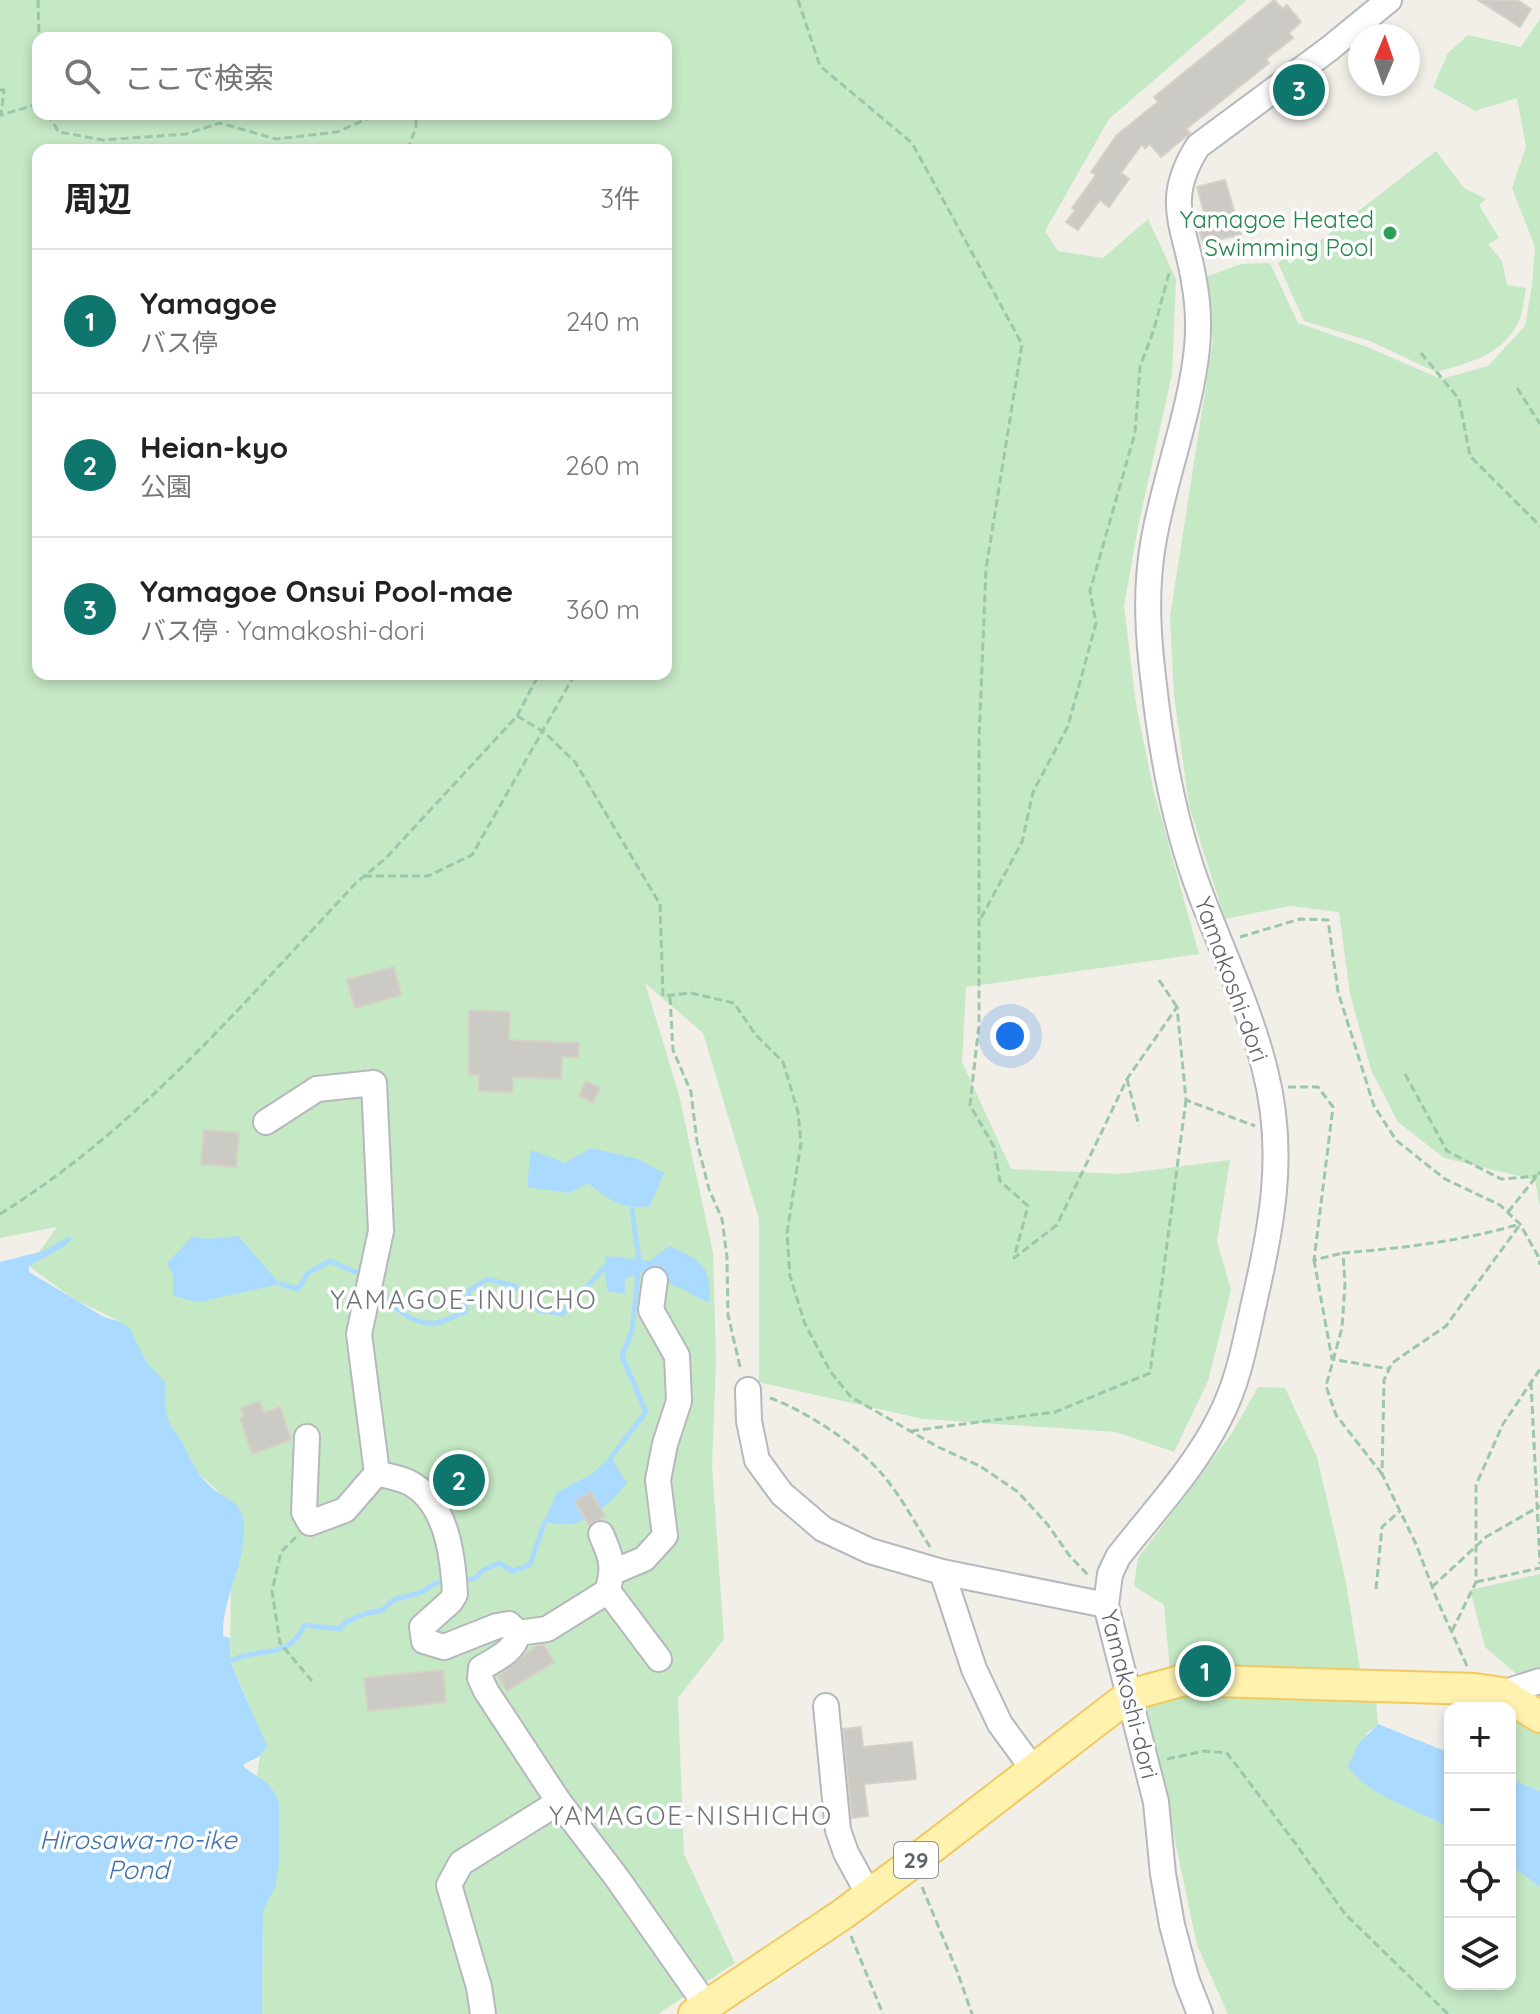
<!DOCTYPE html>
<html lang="ja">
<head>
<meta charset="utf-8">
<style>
	body { margin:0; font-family:Quicksand,"Noto Sans JP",sans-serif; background:#f2f2f2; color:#222 }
	.controls { position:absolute; right:24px; bottom:24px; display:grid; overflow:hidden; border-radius:16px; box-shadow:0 4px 12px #0003 }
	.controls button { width:72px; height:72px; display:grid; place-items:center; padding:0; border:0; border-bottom:2px solid #e0e0e0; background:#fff; color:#222; font:40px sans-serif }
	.compass { position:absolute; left:1348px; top:24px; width:72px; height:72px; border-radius:50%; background:#fff; box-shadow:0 4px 12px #0003; rotate:2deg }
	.you { position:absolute; left:1010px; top:1036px; width:28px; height:28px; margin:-20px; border:6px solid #fff; border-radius:50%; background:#1a73e8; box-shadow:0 0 0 12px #1a73e833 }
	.badge { display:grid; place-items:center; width:52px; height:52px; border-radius:50%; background:#0f766e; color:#fff; font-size:26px; font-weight:700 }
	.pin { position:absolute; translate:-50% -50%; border:4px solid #fff; box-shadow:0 2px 8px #0006 }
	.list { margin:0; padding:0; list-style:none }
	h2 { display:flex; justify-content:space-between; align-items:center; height:104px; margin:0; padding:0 32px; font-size:34px }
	h2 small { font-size:26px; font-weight:400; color:#767676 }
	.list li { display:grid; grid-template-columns:52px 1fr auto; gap:24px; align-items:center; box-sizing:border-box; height:144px; padding:0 32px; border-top:2px solid #e0e0e0 }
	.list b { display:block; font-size:30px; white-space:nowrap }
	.list p { margin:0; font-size:26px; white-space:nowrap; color:#767676 }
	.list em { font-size:26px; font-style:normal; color:#767676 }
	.icon { flex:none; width:44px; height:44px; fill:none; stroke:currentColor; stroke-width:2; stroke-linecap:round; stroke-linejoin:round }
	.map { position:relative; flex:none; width:1540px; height:2014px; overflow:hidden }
	.search { position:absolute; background:#fff; box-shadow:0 4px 12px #0003; left:32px; top:32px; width:640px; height:88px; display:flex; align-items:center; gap:20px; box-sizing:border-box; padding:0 28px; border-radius:16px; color:#767676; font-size:30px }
	.panel { position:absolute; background:#fff; box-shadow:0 4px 12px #0003; left:32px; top:144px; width:640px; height:536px; border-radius:16px }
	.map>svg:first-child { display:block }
	.green { fill:#c5e8c5; fill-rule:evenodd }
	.water { fill:#aadaff }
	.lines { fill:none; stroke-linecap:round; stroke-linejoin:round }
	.stream { stroke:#aadaff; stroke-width:5 }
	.building { fill:#cccac5; stroke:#d6d1c6; stroke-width:2 }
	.minor-casing { stroke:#b5b8bc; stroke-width:28 }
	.major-casing { stroke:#f2c960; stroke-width:34 }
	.path { stroke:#9cc7a9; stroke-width:3; stroke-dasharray:8 4; stroke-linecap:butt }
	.minor { stroke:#fff; stroke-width:24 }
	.major { stroke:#fff2af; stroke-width:30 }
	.leisure-dot { fill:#2e9e5b; stroke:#fff; stroke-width:3 }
	.labels { text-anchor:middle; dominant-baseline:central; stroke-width:7; stroke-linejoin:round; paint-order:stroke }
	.shield { fill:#fff; stroke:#8f9295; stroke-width:2 }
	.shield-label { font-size:22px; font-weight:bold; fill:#5f6368 }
	.leisure-label { font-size:24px; fill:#27864d; stroke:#fff; text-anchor:end }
	.street-label { font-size:24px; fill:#5f6368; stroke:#fff }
	.neighbourhood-label { font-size:26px; letter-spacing:2px; fill:#70757a; stroke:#fff }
	.water-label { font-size:26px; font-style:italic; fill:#4174aa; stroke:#fff }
</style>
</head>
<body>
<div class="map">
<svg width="1540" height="2014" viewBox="0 0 1540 2014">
	<rect width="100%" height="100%" fill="#f1efe8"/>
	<!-- green -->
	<g class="green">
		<path d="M0 0H1247L1109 119 1045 231 1058 251 1103 258 1148 219 1176 279 1172 374 1139 522 1124 606 1136 704 1153 788 1199 954 966 987 962 1062 1011 1169 1120 1174 1230 1160 1217 1241 1231 1290 1208 1381 1174 1452 1116 1432 923 1419 759 1382V1219L703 1033 645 983 679 1095 713 1253 716 1360 712 1466 724 1639 678 1698 684 1854 735 1963 658 2014H262L263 1911 279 1804 257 1775 260 1756 248 1701 230 1661 231 1588 242 1545 225 1498 195 1470 183 1445 168 1422 121 1322 72 1298 29 1266 57 1227 0 1238ZM38 38H666V114H38ZM38 150H666V674H38Z"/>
		<polygon points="1540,19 1540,1207 1535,1180 1444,1158 1398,1122 1371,1070 1350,994 1339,912 1290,906 1225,919 1189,806 1174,695 1170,617 1213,340 1203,278 1241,264 1270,263 1298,323 1367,347 1441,379 1488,366 1525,326 1532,285 1535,247 1512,188 1526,147 1517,98 1475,111 1433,87 1448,53 1468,35 1521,47"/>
		<path d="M1436 151 1464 188 1486 199 1479 205 1499 238 1488 244 1502 261 1507 285 1526 288C1524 299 1523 315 1517 325 1500 356 1468 363 1436 372L1370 341 1304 321 1278 263 1285 258 1290 264Z"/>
		<polygon points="1258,1387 1285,1388 1317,1457 1345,1577 1365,1700 1376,1701 1378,1724 1366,1734 1439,1822 1450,1828 1450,1984 1510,1984 1510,1865 1540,1887 1540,2014 1228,2014 1197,1945 1146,1703 1172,1694 1164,1605 1134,1586 1138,1558 1232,1433"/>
		<polygon points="1540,1574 1540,1671 1520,1677 1485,1647 1470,1590"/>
		<polygon points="1510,1713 1540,1725 1540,1791 1510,1779"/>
	</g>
	<!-- water -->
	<g class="water">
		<path d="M591 1148 638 1159 664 1173 650 1206C623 1211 608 1199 588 1183L569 1193 527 1187 531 1150 565 1163Z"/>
		<polygon points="193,1236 206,1239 238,1236 280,1284 199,1302 173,1296 173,1275 167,1263"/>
		<path d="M68 1237 73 1238 65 1246 29 1266V1272L104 1317 121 1322 130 1329 147 1363 165 1382C165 1394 164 1407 168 1419 170 1427 177 1432 181 1440 190 1458 195 1472 210 1486 220 1496 238 1501 242 1514 252 1555 221 1596 223 1636L230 1638V1661L267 1746 260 1756 244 1764V1767L268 1784 275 1793 279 1804V1865L275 1887 263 1911 262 2014H0V1262L43 1251Z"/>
		<path d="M669 1246C700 1260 713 1266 709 1303L671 1284 651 1268 625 1279V1293L608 1292 604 1268 606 1256 650 1261Z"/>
		<path d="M611 1457 627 1483C606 1508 579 1534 545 1521L556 1493 590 1475Z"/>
		<path d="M1378 1724 1450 1753V1828C1417 1809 1370 1798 1348 1766L1358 1745Z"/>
		<polygon points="1510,1779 1540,1791 1540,1887 1510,1865"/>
	</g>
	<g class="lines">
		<!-- stream -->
		<g class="stream">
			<polyline points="632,1210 639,1260"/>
			<polyline points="281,1284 298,1289 308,1273 330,1261 365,1276"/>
			<path d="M379 1286C391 1305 410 1325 435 1323 444 1322 456 1315 465 1312L469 1291 487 1279 515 1286 538 1310 562 1314 604 1268"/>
			<polyline points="611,1457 646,1412 622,1356 632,1331 638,1274"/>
			<polyline points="462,1579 474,1579 483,1570 499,1563 513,1571 530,1565 545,1521"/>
			<path d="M230 1661C265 1644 285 1663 305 1625L340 1629 346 1622 364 1614 383 1610 393 1600 422 1592 432 1585 448 1579"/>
		</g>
	</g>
	<!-- building -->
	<g class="building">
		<polygon points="1274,0 1283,9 1287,5 1301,22 1289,33 1293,38 1266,59 1269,63 1186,129 1190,133 1161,157 1150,144 1145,148 1142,144 1121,173 1129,179 1109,207 1100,200 1078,230 1066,222 1075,210 1072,208 1096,175 1091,172 1117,135 1158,102 1154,97"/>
		<polygon points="1478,0 1517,0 1531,9 1520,27"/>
		<polygon points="1225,180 1241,234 1203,244 1199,230 1208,227 1197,187"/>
		<polygon points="394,967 401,995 355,1008 347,980"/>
		<polygon points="469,1010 510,1012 509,1040 579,1043 578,1057 562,1057 561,1079 513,1077 512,1092 479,1091 479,1075 469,1075"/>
		<polygon points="586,1081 600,1088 593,1103 579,1096"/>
		<polygon points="204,1130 239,1133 236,1167 201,1164"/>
		<polygon points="259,1401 264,1413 280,1407 291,1440 252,1454 240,1418 244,1417 241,1408"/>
		<polygon points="591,1492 605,1516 589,1525 575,1501"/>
		<polygon points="537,1645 544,1645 554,1662 507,1691 498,1676"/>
		<polygon points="443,1670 446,1702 368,1711 364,1678"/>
		<polygon points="861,1727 863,1747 912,1742 916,1779 864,1784 868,1816 852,1818 843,1729"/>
	</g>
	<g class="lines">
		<!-- minor casing -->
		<g class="minor-casing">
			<g id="minor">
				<path d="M266 1122 317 1089 374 1083 381 1231 359 1334 377 1473C387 1476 399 1478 408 1482 447 1501 453 1557 455 1594L451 1601 422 1627 424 1641 444 1647 497 1626 509 1624 518 1633C515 1651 496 1659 481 1668L480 1678 486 1691 559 1802 617 1878 706 2005"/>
				<polyline points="748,1390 749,1421 757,1460 782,1494 823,1529 870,1551 942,1572 1106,1605"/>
				<polyline points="307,1437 304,1512 310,1523 345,1510 377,1473"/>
				<path d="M601 1534C609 1552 615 1565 609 1585"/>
				<polyline points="613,1572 644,1559 665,1536 658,1480 665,1444 679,1401 677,1356 651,1310 655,1280"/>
				<polyline points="942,1572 974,1669 1000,1724 1033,1769"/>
				<polyline points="518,1633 547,1629 608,1591 659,1659"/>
				<polyline points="1502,1693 1540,1681"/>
				<polyline points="826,1706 838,1830 846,1853 869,1895"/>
				<polyline points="483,2014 479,1987 449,1885 461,1863 559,1802"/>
				<path d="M1200 2014 1187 1981 1172 1925 1163 1874 1156 1802 1106 1605 1110 1574 1118 1557C1152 1513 1194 1469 1219 1419 1237 1385 1244 1349 1252 1312 1271 1228 1287 1156 1265 1070 1250 1010 1223 953 1201 895 1175 828 1162 757 1154 685 1148 638 1145 592 1153 544 1164 478 1190 415 1197 348 1199 327 1198 303 1194 281 1185 225 1163 201 1198 146L1329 49 1389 0"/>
			</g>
		</g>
		<!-- major casing -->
		<g class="major-casing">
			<polyline id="major" points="694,2014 843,1914 912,1863 1130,1695 1184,1680 1475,1689 1502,1693 1540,1717"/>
		</g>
		<!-- path -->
		<g class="path">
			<polyline points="38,0 39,38"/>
			<polyline points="798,0 820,66 912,143 1022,344 986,569 979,740 979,1024 970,1105 994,1147 1000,1181 1028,1206 1014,1258 1057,1225 1127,1079 1177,1007 1186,1100 1255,1126"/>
			<polyline points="0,90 4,90 1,115 38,104"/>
			<polyline points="47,114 59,132 103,140 186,134 220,123 276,139 337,132 378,114"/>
			<polyline points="407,150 416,128 416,114"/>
			<polyline points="1421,353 1459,399 1470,456 1540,526"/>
			<polyline points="1517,388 1540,424"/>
			<polyline points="517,716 539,674"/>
			<polyline points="364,876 428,876 472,855 575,674"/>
			<polyline points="981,918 1022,842 1033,792 1068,726 1096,623 1090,591 1135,433 1140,367 1154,329 1169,273"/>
			<polyline points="1240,937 1300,919 1328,920 1338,992 1374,1106 1396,1140 1426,1164 1445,1179 1500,1205 1520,1224 1538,1256 1540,1265"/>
			<polyline points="1159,980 1177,1007"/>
			<polyline points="670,997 673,1050 691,1092 697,1142 709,1189 722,1219 727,1257 728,1315 741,1371"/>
			<polyline points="1405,1074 1447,1151 1501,1179 1537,1176"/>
			<polyline points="1127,1079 1139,1126"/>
			<polyline points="1288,1087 1318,1087 1333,1107 1314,1260 1343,1253"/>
			<polyline points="1508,1212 1540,1172"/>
			<path d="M0 1214C139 1128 246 1000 357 882L385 859 517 716 544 732 575 762 660 904 663 996 691 993 734 1003 755 1034 783 1062 798 1112 801 1143 787 1233 790 1276 805 1324 830 1371 851 1397 938 1447 980 1466 1018 1492 1048 1525 1069 1555 1088 1575"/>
			<polyline points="1314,1260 1332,1359 1389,1369"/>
			<polyline points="1531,1382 1540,1564"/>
			<path d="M770 1398C806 1411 858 1445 882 1474 901 1496 915 1523 930 1547"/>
			<polyline points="911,1431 1055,1412 1150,1373 1186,1100"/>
			<path d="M1382 1474 1336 1415 1326 1386 1342 1328 1345 1284 1343 1253C1403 1248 1463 1241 1520 1224"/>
			<polyline points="296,1537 281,1552 272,1591 280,1643 312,1681"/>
			<polyline points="1476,1582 1540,1568"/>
			<polyline points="1432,1587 1486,1537 1540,1506"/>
			<polyline points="1376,1589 1382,1527 1400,1511"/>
			<polyline points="1452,1631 1476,1582 1476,1485 1503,1424 1540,1369"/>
			<polyline points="1467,1666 1438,1602 1416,1544 1382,1474 1384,1380 1392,1363 1446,1326 1519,1226"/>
			<polyline points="1167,1759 1204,1751 1227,1753 1296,1844 1345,1914 1448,2014"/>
			<polyline points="922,1887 957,1971 972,2014"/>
			<polyline points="851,1936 883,2014"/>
		</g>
		<!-- minor -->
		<use href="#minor" class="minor"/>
		<!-- major -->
		<use href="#major" class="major"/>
	</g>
	<!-- markers -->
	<circle class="leisure-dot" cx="1390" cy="233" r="8"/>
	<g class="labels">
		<!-- shield labels -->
		<rect class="shield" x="894" y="1842" width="44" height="36" rx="6"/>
		<g class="shield-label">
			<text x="916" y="1860">29</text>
		</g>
		<!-- leisure labels -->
		<g class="leisure-label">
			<text x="1374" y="219">Yamagoe Heated<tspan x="1374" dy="28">Swimming Pool</tspan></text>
		</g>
		<!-- street labels -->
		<g class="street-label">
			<text transform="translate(1232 979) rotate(70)">Yamakoshi-dori</text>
			<text transform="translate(1130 1694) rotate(76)">Yamakoshi-dori</text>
		</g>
		<!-- neighbourhood labels -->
		<g class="neighbourhood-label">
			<text x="464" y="1299">YAMAGOE-INUICHO</text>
			<text x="691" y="1815">YAMAGOE-NISHICHO</text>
		</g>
		<!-- water labels -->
		<g class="water-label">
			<text x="138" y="1839">Hirosawa-no-ike<tspan x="138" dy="30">Pond</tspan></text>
		</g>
	</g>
</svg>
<div class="controls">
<button>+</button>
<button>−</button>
<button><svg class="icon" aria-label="locate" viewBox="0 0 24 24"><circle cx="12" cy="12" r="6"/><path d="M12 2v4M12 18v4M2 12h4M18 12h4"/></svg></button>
<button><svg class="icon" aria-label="layers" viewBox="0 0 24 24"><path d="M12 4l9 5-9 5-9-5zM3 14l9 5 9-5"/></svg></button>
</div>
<svg class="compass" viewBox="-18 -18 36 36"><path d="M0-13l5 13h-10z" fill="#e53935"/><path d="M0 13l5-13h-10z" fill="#767676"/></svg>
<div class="you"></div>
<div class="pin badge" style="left:1205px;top:1671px">1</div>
<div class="pin badge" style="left:459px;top:1480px">2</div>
<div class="pin badge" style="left:1299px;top:90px">3</div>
<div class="search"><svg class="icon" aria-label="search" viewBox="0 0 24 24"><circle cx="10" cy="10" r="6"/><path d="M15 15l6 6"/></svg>ここで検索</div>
<section class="panel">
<h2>周辺<small>3件</small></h2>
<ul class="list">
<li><span class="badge">1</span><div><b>Yamagoe</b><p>バス停</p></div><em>240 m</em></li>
<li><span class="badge">2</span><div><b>Heian-kyo</b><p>公園</p></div><em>260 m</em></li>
<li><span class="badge">3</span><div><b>Yamagoe Onsui Pool-mae</b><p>バス停 · Yamakoshi-dori</p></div><em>360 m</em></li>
</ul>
</section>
</div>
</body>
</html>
